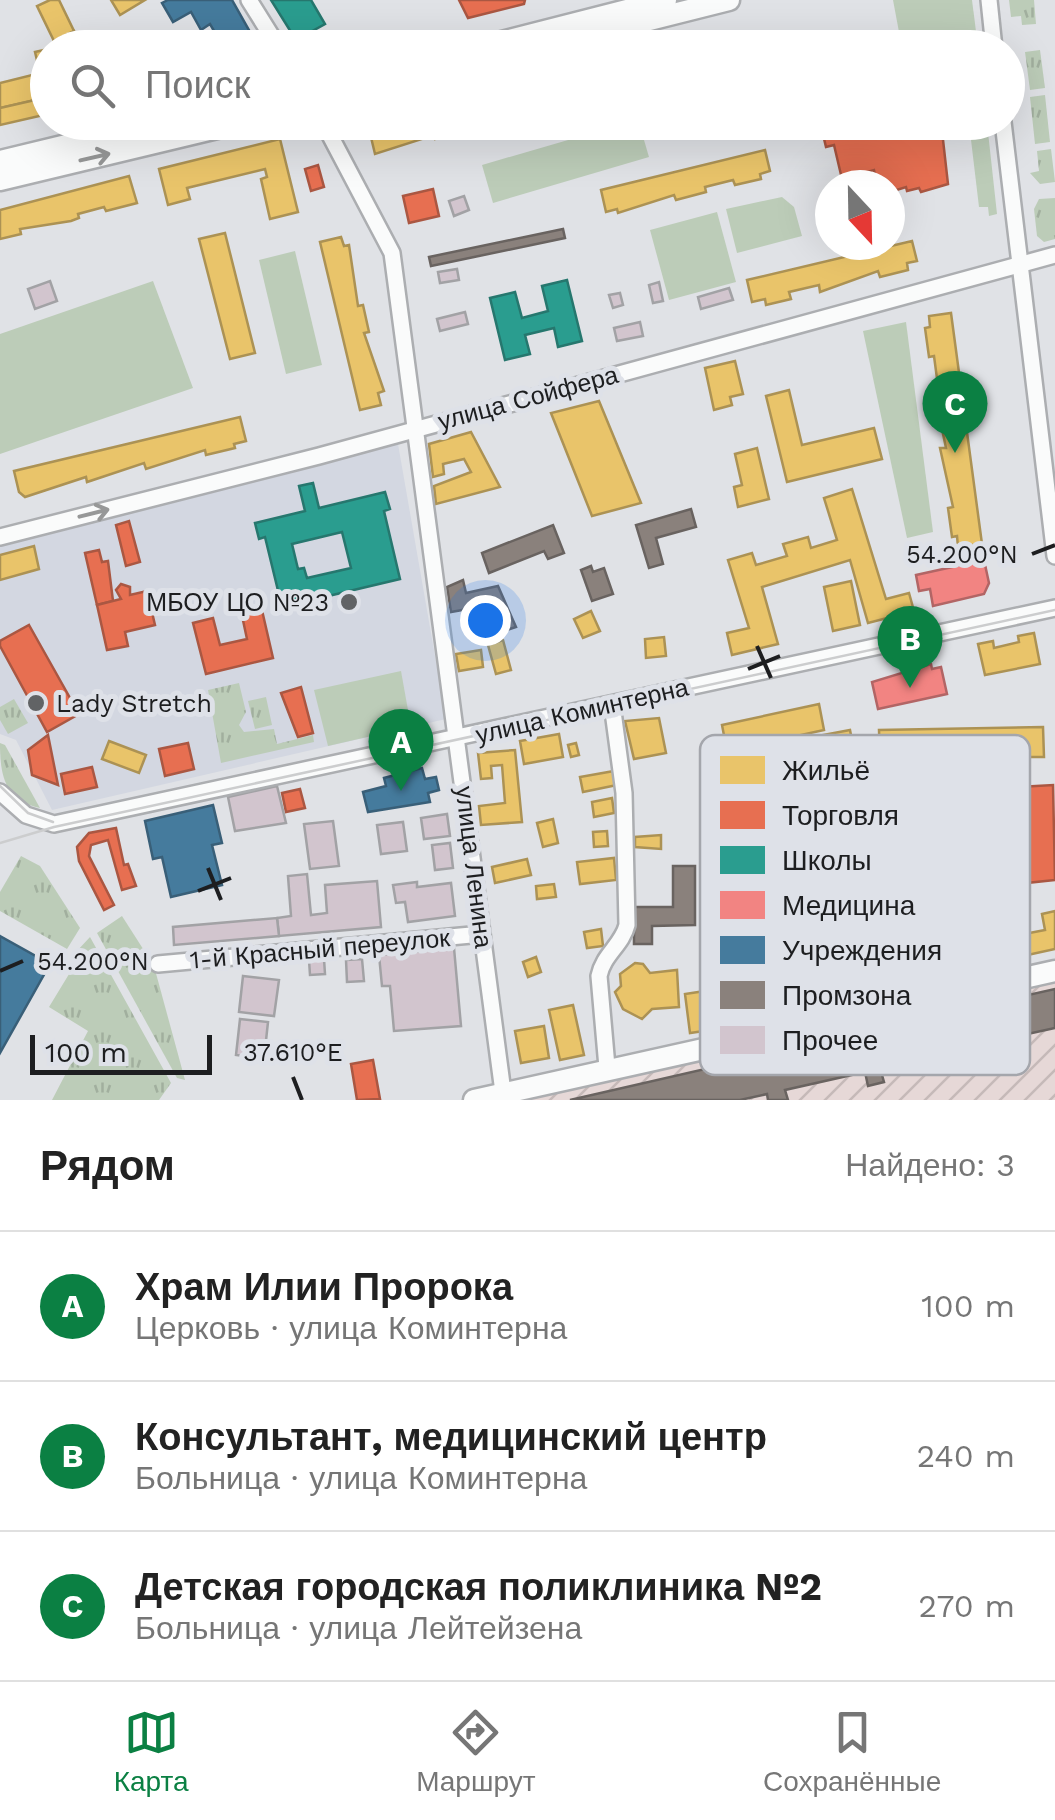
<!DOCTYPE html>
<html lang="ru">
<head>
<meta charset="utf-8">
<style>
	body { margin:0; font-family:"Work Sans",sans-serif; background:#f6f6f6; color:#222 }
	.compass { position:absolute; left:815px; top:170px; width:90px; height:90px; border-radius:50%; background:#fff; box-shadow:0 10px 40px #0002; rotate:158deg }
	.scale { position:absolute; left:30px; bottom:25px; width:182px; box-sizing:border-box; padding-left:10px; border:5px solid #1d1e20; border-top:0; font-size:28px; line-height:35px; white-space:nowrap; color:#1d1e20; -webkit-text-stroke:8px #dee1e8; paint-order:stroke }
	.you { position:absolute; left:485px; top:620px; width:35px; height:35px; margin:-25px; border:8px solid #fff; border-radius:50%; background:#1a73e8; box-shadow:0 0 0 15px #1a73e833 }
	.badge { display:grid; place-items:center; width:65px; height:65px; border-radius:50%; background:#0b8043; color:#fff; font-size:32px; font-weight:700 }
	.pin { position:absolute; translate:-50% -82px; filter:drop-shadow(0 2px 5px #0008) }
	.pin::after { content:''; position:absolute; top:52px; width:35px; height:30px; background:inherit; clip-path:polygon(0 0,100% 0,50% 100%) }
	.list { margin:0; padding:0; list-style:none }
	h2 { display:flex; justify-content:space-between; align-items:center; height:130px; margin:0; padding:0 40px; font-size:42px }
	h2 small { font-size:32px; font-weight:400; color:#767676 }
	.list li { display:grid; grid-template-columns:65px 1fr auto; gap:30px; align-items:center; box-sizing:border-box; height:150px; padding:0 40px; border-top:2px solid #e0e0e0 }
	.list b { display:block; font-size:38px; white-space:nowrap }
	.list p { margin:0; font-size:32px; white-space:nowrap; color:#767676 }
	.list em { font-size:32px; font-style:normal; color:#767676 }
	.icon { flex:none; width:55px; height:55px; fill:none; stroke:currentColor; stroke-width:2; stroke-linecap:round; stroke-linejoin:round }
	.map { position:relative; flex:none; width:1055px; height:1100px; overflow:hidden }
	.search { position:absolute; background:#fff; box-shadow:0 10px 40px #0002; left:30px; right:30px; top:30px; height:110px; display:flex; align-items:center; gap:25px; box-sizing:border-box; padding:0 35px; border-radius:55px; color:#767676; font-size:38px }
	.sheet { height:580px; background:#fff }
	nav { display:flex; justify-content:space-around; align-items:center; box-sizing:border-box; height:140px; border-top:2px solid #e0e0e0; background:#fff; font-size:28px; color:#767676 }
	nav a { display:grid; justify-items:center; gap:5px }
	nav .on { color:#0b8043 }
	.map>svg:first-child { display:block }
	.built { fill:#d3d7e1 }
	.industrial { fill:url(#industrial-furrows) }
	.grass { fill:url(#grass-tufts) }
	.park { fill:#bcccb8 }
	.homes { fill:#e9c46a; stroke:#ac9254; stroke-width:2.5 }
	.shops { fill:#e76f51; stroke:#aa5742; stroke-width:2.5 }
	.schools { fill:#2a9d8f; stroke:#26776e; stroke-width:2.5; fill-rule:evenodd }
	.health { fill:#f28482; stroke:#b26565; stroke-width:2.5 }
	.public { fill:#457b9d; stroke:#395f78; stroke-width:2.5 }
	.industry { fill:#8a817c; stroke:#696360; stroke-width:2.5 }
	.building { fill:#d2c5ce; stroke:#a2a2a5; stroke-width:2.5 }
	.lines { fill:none; stroke-linecap:round; stroke-linejoin:round }
	.minor-casing { stroke:#acaeb1; stroke-width:20 }
	.major-casing { stroke:#acaeb1; stroke-width:25 }
	.minor { stroke:#fafbfb; stroke-width:15 }
	.major { stroke:#fafbfb; stroke-width:20 }
	.tram { stroke:#cccdce; stroke-width:2.5 }
	.oneway { stroke:#979898 }
	.ticks { fill:none; stroke:#1d1e20; stroke-width:4 }
	.poi-dot { fill:#616365; stroke:#dee1e8; stroke-width:4 }
	.labels { text-anchor:middle; dominant-baseline:central; stroke-width:10; stroke-linejoin:round; paint-order:stroke }
	.street-label { font-size:25px; fill:#1d1e20; stroke:#dee1e8 }
	.poi-label { font-size:25px; fill:#1d1e20; stroke:#dee1e8; text-anchor:end }
	.key { fill:#dee1e8; stroke:#a4a6ac; stroke-width:2.5 }
	.key-label { font-size:28px; fill:#1d1e20 }
	.ticks-label { font-size:25px; text-anchor:middle; fill:#1d1e20; stroke:#dee1e8; stroke-width:10; stroke-linejoin:round; paint-order:stroke }
</style>
</head>
<body>
<div class="map">
<svg width="1055" height="1100" viewBox="0 0 1055 1100">
	<defs>
		<pattern id="industrial-furrows" width="10" height="10" patternUnits="userSpaceOnUse" patternTransform="scale(2.5)"><rect width="10" height="10" fill="#e6d8d7"/><path d="M-1 1l2-2M0 10L10 0M9 11l2-2" fill="none" stroke="#c5b9b8"/></pattern>
		<pattern id="grass-tufts" width="24" height="20" patternUnits="userSpaceOnUse" patternTransform="scale(2.5)"><rect width="24" height="20" fill="#bcccb8"/><path d="M3 7l-1-3M5 7V3M7 7l1-3M15 17l-1-3M17 17v-4M19 17l1-3" fill="none" stroke="#a1af9e"/></pattern>
	</defs>
	<rect width="100%" height="100%" fill="#e0e2e6"/>
	<!-- built -->
	<polygon class="built" points="398,444 446,719 52,810 16,740 0,734 0,540"/>
	<!-- industrial -->
	<polygon class="industrial" points="1055,978 1055,1100 520,1100"/>
	<!-- grass -->
	<g class="grass">
		<polygon points="1009,0 1034,0 1036,24 1022,25 1021,16 1011,17"/>
		<polygon points="1040,50 1045,88 1030,90 1025,52"/>
		<polygon points="1045,95 1050,142 1035,144 1030,97"/>
		<polygon points="1051,149 1055,182 1040,184 1030,173 1039,171 1037,151"/>
		<polygon points="1055,198 1055,239 1044,242 1037,236 1034,209 1039,199"/>
		<polygon points="239,683 246,712 239,725 244,732 274,729 277,744 313,735 314,742 221,763 208,690"/>
		<polygon points="266,697 272,725 255,729 248,701"/>
		<polygon points="14,699 28,723 8,734 0,720 0,707"/>
		<path d="M0 743 5 745 40 808C4 801 0 774 0 743Z"/>
		<polygon points="21,856 40,866 80,928 67,949 0,911 0,892"/>
		<polygon points="122,916 154,966 185,1080 177,1078 97,933"/>
		<polygon points="90,937 171,1083 159,1100 52,1100 88,1031 49,1007 80,956 76,952"/>
	</g>
	<!-- park -->
	<g class="park">
		<polygon points="893,0 972,0 978,47 908,47 899,32"/>
		<polygon points="630,122 639,123 649,157 493,203 482,165"/>
		<polygon points="969,123 987,123 997,214 989,216 988,207 979,207"/>
		<polygon points="782,197 794,207 802,236 737,253 726,209"/>
		<polygon points="717,212 736,282 669,300 650,230"/>
		<polygon points="295,251 322,365 286,374 259,260"/>
		<polygon points="153,281 193,388 0,454 0,334"/>
		<polygon points="906,322 933,532 907,538 863,331"/>
		<polygon points="401,671 411,727 328,746 314,690"/>
	</g>
	<!-- homes -->
	<g class="homes">
		<polygon points="50,0 59,0 74,31 54,41 37,6"/>
		<polygon points="111,0 145,0 120,15"/>
		<polygon points="74,31 82,48 57,48 54,41"/>
		<polygon points="48,49 48,71 40,73 35,52"/>
		<polygon points="48,71 48,97 0,108 0,83"/>
		<polygon points="48,97 48,114 0,125 0,108"/>
		<polygon points="396,122 485,122 462,128 463,132 435,139 434,135 375,154 369,129"/>
		<polygon points="280,139 298,212 270,219 261,179 267,177 265,169 187,188 190,199 168,205 159,169"/>
		<polygon points="765,150 770,171 760,174 761,179 735,185 733,180 705,187 706,192 676,200 674,195 618,213 617,209 606,212 601,190"/>
		<polygon points="129,176 137,203 106,211 104,207 78,214 79,218 71,221 20,229 21,234 0,239 0,210"/>
		<polygon points="225,233 255,353 230,359 199,239"/>
		<polygon points="341,237 344,246 349,245 358,306 363,305 369,332 364,333 384,391 378,393 381,405 360,410 320,242"/>
		<polygon points="912,241 917,261 907,263 908,270 880,277 878,271 820,292 819,285 789,292 791,299 766,305 765,299 752,302 747,280"/>
		<polygon points="951,313 982,544 958,547 957,536 952,537 948,508 953,507 940,448 946,448 933,387 938,386 934,356 929,357 925,328 930,327 929,316"/>
		<polygon points="735,361 743,394 730,397 732,405 714,410 705,368"/>
		<polygon points="789,390 802,445 874,428 882,459 787,482 766,396"/>
		<polygon points="599,401 641,503 592,516 551,413"/>
		<polygon points="240,417 246,441 234,444 235,448 206,455 205,450 146,469 144,463 87,482 86,477 25,497 19,492 14,471"/>
		<polygon points="471,432 500,487 436,504 434,486 471,472 464,459 443,464 444,474 433,477 429,444"/>
		<polygon points="757,448 769,499 738,507 734,487 742,485 735,454"/>
		<polygon points="852,489 886,599 909,593 914,611 868,623 850,560 762,587 778,644 732,655 727,633 749,628 728,560 752,553 756,565 787,556 783,544 808,537 811,548 837,540 824,498"/>
		<polygon points="980,544 982,555 949,559 947,549"/>
		<polygon points="34,546 39,569 0,580 0,555"/>
		<polygon points="851,581 860,625 833,631 824,587"/>
		<polygon points="591,611 600,631 583,638 574,619"/>
		<polygon points="1034,633 1040,664 985,675 978,644 993,641 994,648 1019,642 1018,636"/>
		<polygon points="664,637 666,656 646,658 645,639"/>
		<polygon points="503,640 511,670 496,674 488,645"/>
		<polygon points="481,650 483,667 459,671 456,654"/>
		<polygon points="819,704 824,730 727,751 722,725"/>
		<polygon points="659,718 666,753 634,759 625,721"/>
		<polygon points="1043,727 1044,757 1018,757 1018,771 966,772 966,758 880,759 879,730"/>
		<polygon points="850,730 862,792 831,799 818,736"/>
		<polygon points="559,734 563,757 524,764 520,741"/>
		<polygon points="109,741 146,755 139,773 102,759"/>
		<polygon points="576,743 579,755 571,757 568,745"/>
		<polygon points="515,750 522,822 481,825 479,806 505,803 502,765 491,766 492,778 481,779 478,753"/>
		<polygon points="614,771 617,785 583,792 580,777"/>
		<polygon points="612,798 614,813 594,817 592,802"/>
		<polygon points="553,819 558,843 543,847 537,823"/>
		<polygon points="607,831 608,846 594,847 593,832"/>
		<polygon points="661,835 661,849 635,847 635,837"/>
		<polygon points="614,858 616,880 580,884 577,862"/>
		<polygon points="527,859 531,875 495,883 492,867"/>
		<polygon points="554,884 556,897 537,899 536,886"/>
		<polygon points="1055,911 1055,949 1023,956 1019,935 1045,930 1042,914"/>
		<polygon points="601,929 603,946 587,948 584,932"/>
		<polygon points="536,957 541,972 528,977 523,962"/>
		<polygon points="635,963 643,964 650,973 677,970 679,1007 652,1009 642,1019 623,1009 615,992 621,986 620,974"/>
		<polygon points="705,991 711,1030 690,1033 685,994"/>
		<polygon points="573,1005 584,1055 560,1060 549,1010"/>
		<polygon points="544,1026 549,1058 521,1063 515,1031"/>
	</g>
	<!-- shops -->
	<g class="shops">
		<polygon points="459,0 525,0 524,4 468,18"/>
		<polygon points="740,32 743,48 675,48"/>
		<polygon points="678,122 714,122 680,131"/>
		<polygon points="820,122 897,122 899,131 918,122 941,122 948,184 921,192 919,188 907,191 906,187 890,192 890,185 877,185 874,170 842,179 834,145 826,147"/>
		<polygon points="318,165 324,187 311,191 305,169"/>
		<polygon points="433,189 439,216 409,223 403,196"/>
		<polygon points="129,521 140,562 126,566 116,525"/>
		<polygon points="99,550 102,562 108,561 113,601 97,605 85,553"/>
		<polygon points="121,584 130,587 130,595 147,591 155,625 125,632 128,646 107,650 97,605 121,599 116,590"/>
		<polygon points="261,606 273,658 206,674 193,623 213,618 220,645 247,639 241,611"/>
		<polygon points="29,625 79,714 47,732 0,646 0,641"/>
		<polygon points="301,687 313,733 298,737 281,693"/>
		<polygon points="48,735 58,785 32,775 28,750"/>
		<polygon points="188,743 194,769 165,776 159,749"/>
		<polygon points="92,767 97,787 65,794 61,774"/>
		<polygon points="1053,785 1055,880 1026,883 1019,787"/>
		<polygon points="300,789 305,808 286,812 282,793"/>
		<polygon points="116,828 124,865 128,864 136,886 122,890 108,840 91,845 89,856 114,905 104,910 79,861 77,847 89,833"/>
		<polygon points="373,1060 380,1099 357,1100 351,1064"/>
	</g>
	<!-- schools -->
	<g class="schools">
		<polygon points="271,0 311,0 325,24 296,40"/>
		<polygon points="567,280 582,341 558,347 554,328 525,335 530,354 505,360 490,298 515,292 522,318 548,311 542,286"/>
		<path d="M313 483 319 508 385 492 390 509 384 511 400 579 282 607 265 537 259 539 255 523 305 511 299 486ZM342 532 351 568 307 578 304 568 298 569 292 544Z"/>
	</g>
	<!-- health -->
	<g class="health">
		<polygon points="984,560 989,583 984,594 933,606 930,589 919,591 916,575"/>
		<polygon points="931,664 932,669 941,667 947,694 878,709 872,682"/>
	</g>
	<!-- public -->
	<g class="public">
		<polygon points="168,0 232,0 259,48 224,48 210,24 201,30 191,12 173,22 162,3"/>
		<polygon points="422,768 425,779 436,777 439,790 428,793 430,802 368,812 363,792 386,786 384,778"/>
		<polygon points="213,805 222,843 212,845 222,885 171,897 162,857 153,859 145,821"/>
		<polygon points="0,936 50,964 0,1053"/>
	</g>
	<!-- industry -->
	<g class="industry">
		<polygon points="563,229 565,238 431,266 429,257"/>
		<polygon points="691,509 696,527 656,538 663,564 649,568 636,525"/>
		<polygon points="553,525 564,553 548,559 544,551 489,573 482,553"/>
		<polygon points="591,566 593,572 604,568 613,594 592,601 581,570"/>
		<polygon points="463,580 466,593 498,586 516,627 488,636 479,607 451,612 447,587"/>
		<polygon points="673,866 695,866 695,925 652,926 652,944 634,944 634,907 673,907"/>
		<polygon points="1055,989 1055,1028 1023,1035 1015,998"/>
		<polygon points="1015,998 1023,1035 994,1042 997,1055 980,1059 977,1046 880,1068 884,1082 868,1086 865,1072 785,1090 788,1100 768,1100 767,1094 740,1100 570,1100"/>
	</g>
	<!-- building -->
	<g class="building">
		<polygon points="464,196 469,210 454,216 449,201"/>
		<polygon points="457,269 459,280 440,283 438,272"/>
		<polygon points="50,281 57,301 35,309 28,289"/>
		<polygon points="659,282 663,301 653,303 649,285"/>
		<polygon points="729,288 733,300 701,309 698,297"/>
		<polygon points="620,293 623,305 613,308 609,295"/>
		<polygon points="465,312 468,324 440,331 437,319"/>
		<polygon points="640,322 643,336 617,341 614,328"/>
		<polygon points="277,786 286,823 235,831 228,797"/>
		<polygon points="447,814 450,836 424,839 421,818"/>
		<polygon points="333,821 339,866 310,869 304,824"/>
		<polygon points="403,822 407,851 381,854 377,825"/>
		<polygon points="450,843 453,868 435,870 432,845"/>
		<polygon points="307,874 311,915 327,913 325,885 377,881 381,927 279,936 277,918 291,916 288,876"/>
		<polygon points="417,882 417,887 451,883 455,916 408,922 405,902 396,903 393,885"/>
		<polygon points="277,918 279,936 174,945 173,927"/>
		<polygon points="454,948 461,1026 394,1031 390,986 382,986 379,955"/>
		<polygon points="324,959 325,974 310,975 309,960"/>
		<polygon points="362,959 364,981 347,982 346,960"/>
		<polygon points="243,976 279,980 274,1016 239,1012"/>
		<polygon points="240,1019 268,1022 264,1059 236,1055"/>
	</g>
	<g class="lines">
		<!-- minor casing -->
		<g class="minor-casing">
			<g id="minor">
				<polyline points="249,0 279,48"/>
				<polyline points="989,0 994,48"/>
				<polyline points="323,122 392,253 503,1092"/>
				<polyline points="1003,122 1055,556"/>
				<polyline points="0,537 319,456 1055,255"/>
				<polyline points="0,792 26,815 54,824 1055,608"/>
				<polyline points="158,964 482,934"/>
				<path d="M607 1067 599 976C603 955 622 945 627 925L624 793 612 704"/>
			</g>
		</g>
		<!-- major casing -->
		<g class="major-casing">
			<g id="major">
				<polyline points="478,48 666,0"/>
				<polyline points="538,48 729,0"/>
				<polyline points="0,161 162,122"/>
				<polyline points="0,180 242,122"/>
				<polyline points="474,1100 1055,971"/>
			</g>
		</g>
		<!-- minor -->
		<use href="#minor" class="minor"/>
		<!-- major -->
		<use href="#major" class="major"/>
		<!-- tram -->
		<g class="tram">
			<polyline points="0,786 28,813 53,822"/>
			<polyline points="0,843 54,827 1055,610"/>
		</g>
	</g>
	<!-- one-way arrows -->
	<defs><path id="oneway-shaft" d="M-6 0H5M1.5-3L5.5 0L1.5 3" fill="none" stroke-width="1.6" stroke-linecap="round" stroke-linejoin="round" transform="scale(2.5)"/></defs>
	<g class="oneway">
		<use href="#oneway-shaft" transform="translate(95 157) rotate(-13)"/>
		<use href="#oneway-shaft" transform="translate(94 513) rotate(-14)"/>
	</g>
	<!-- ticks -->
	<path class="ticks" d="M1032 554 1055 545M757 646 771 678M748 669 780 656M208 868 221 900M198 891 231 878M0 971 23 961M293 1077 302 1100"/>
	<!-- markers -->
	<g class="poi-dot">
		<circle cx="349" cy="602" r="10"/>
		<circle cx="36" cy="703" r="10"/>
	</g>
	<g class="labels">
		<!-- street labels -->
		<g class="street-label">
			<text transform="translate(528 398) rotate(-15)">улица Сойфера</text>
			<text transform="translate(582 711) rotate(-13)">улица Коминтерна</text>
			<text transform="translate(474 867) rotate(83)">улица Ленина</text>
			<text transform="translate(320 949) rotate(-5)">1-й Красный переулок</text>
		</g>
		<!-- poi labels -->
		<g class="poi-label">
			<text x="329" y="602">МБОУ ЦО №23</text>
			<text x="56" y="703" text-anchor="start">Lady Stretch</text>
		</g>
	</g>
	<!-- legend -->
	<rect x="700" y="735" width="330" height="340" rx="15" class="key"/>
	<rect x="720" y="756" width="45" height="28" fill="#e9c46a"/>
	<rect x="720" y="801" width="45" height="28" fill="#e76f51"/>
	<rect x="720" y="846" width="45" height="28" fill="#2a9d8f"/>
	<rect x="720" y="891" width="45" height="28" fill="#f28482"/>
	<rect x="720" y="936" width="45" height="28" fill="#457b9d"/>
	<rect x="720" y="981" width="45" height="28" fill="#8a817c"/>
	<rect x="720" y="1026" width="45" height="28" fill="#d2c5ce"/>
	<g class="key-label">
		<text x="782" y="780">Жильё</text>
		<text x="782" y="825">Торговля</text>
		<text x="782" y="870">Школы</text>
		<text x="782" y="915">Медицина</text>
		<text x="782" y="960">Учреждения</text>
		<text x="782" y="1005">Промзона</text>
		<text x="782" y="1050">Прочее</text>
	</g>
	<g class="ticks-label">
		<text x="962" y="563">54.200°N</text>
		<text x="93" y="970">54.200°N</text>
		<text x="293" y="1061">37.610°E</text>
	</g>
</svg>
<svg class="compass" viewBox="-18 -18 36 36"><path d="M0-13l5 13h-10z" fill="#e53935"/><path d="M0 13l5-13h-10z" fill="#767676"/></svg>
<div class="scale">100 m</div>
<div class="you"></div>
<div class="pin badge" style="left:401px;top:791px">A</div>
<div class="pin badge" style="left:910px;top:688px">B</div>
<div class="pin badge" style="left:955px;top:453px">C</div>
<div class="search"><svg class="icon" aria-label="search" viewBox="0 0 24 24"><circle cx="10" cy="10" r="6"/><path d="M15 15l6 6"/></svg>Поиск</div>
</div>
<section class="sheet">
<h2>Рядом<small>Найдено: 3</small></h2>
<ul class="list">
<li><span class="badge">A</span><div><b>Храм Илии Пророка</b><p>Церковь · улица Коминтерна</p></div><em>100 m</em></li>
<li><span class="badge">B</span><div><b>Консультант, медицинский центр</b><p>Больница · улица Коминтерна</p></div><em>240 m</em></li>
<li><span class="badge">C</span><div><b>Детская городская поликлиника №2</b><p>Больница · улица Лейтейзена</p></div><em>270 m</em></li>
</ul>
</section>
<nav>
<a class="on"><svg class="icon" aria-label="map" viewBox="0 0 24 24"><path d="M3 6l6-2 6 2 6-2v14l-6 2-6-2-6 2zM9 4v14M15 6v14"/></svg>Карта</a>
<a><svg class="icon" aria-label="directions" viewBox="0 0 24 24"><path d="M12 3l9 9-9 9-9-9zM9 14v-3h6M13 9l2 2-2 2"/></svg>Маршрут</a>
<a><svg class="icon" aria-label="saved" viewBox="0 0 24 24"><path d="M7 4h10v16l-5-4-5 4z"/></svg>Сохранённые</a>
</nav>
</body>
</html>
